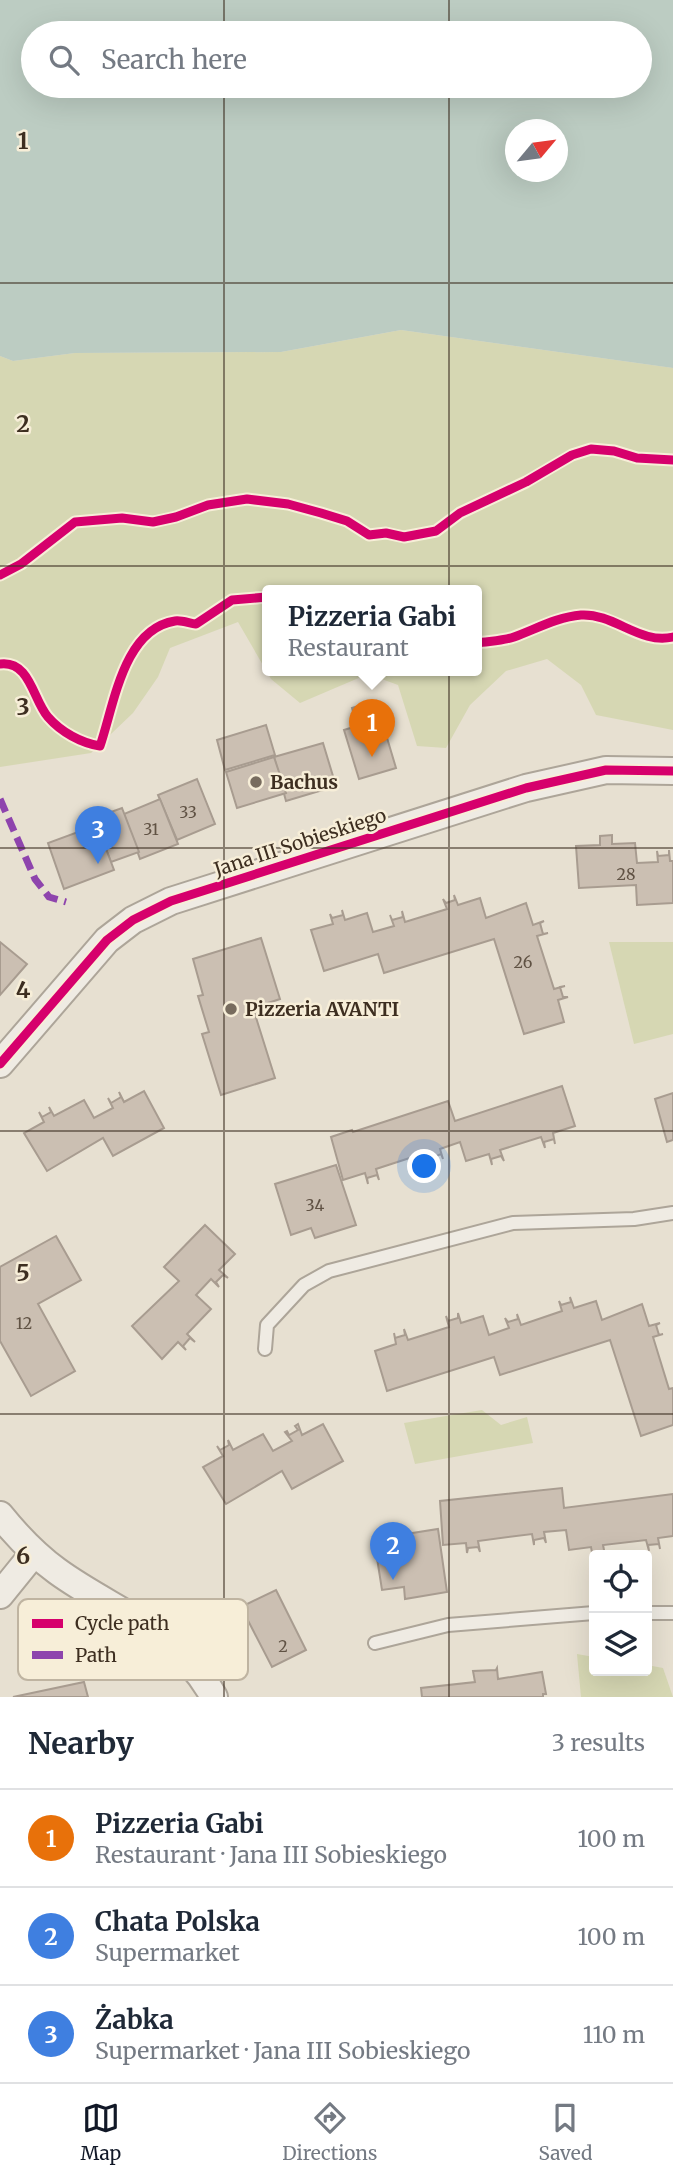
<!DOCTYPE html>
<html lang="en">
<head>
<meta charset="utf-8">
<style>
	body { margin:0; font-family:Merriweather,serif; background:#f6f6f7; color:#1f2937 }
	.controls { position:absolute; right:21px; bottom:21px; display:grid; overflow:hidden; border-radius:7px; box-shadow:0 7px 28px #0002 }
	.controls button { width:63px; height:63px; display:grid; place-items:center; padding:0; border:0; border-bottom:2px solid #e0e1e3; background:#fff; color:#1f2937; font:35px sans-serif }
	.compass { position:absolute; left:505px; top:119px; width:63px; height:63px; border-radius:50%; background:#fff; box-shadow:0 7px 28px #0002; rotate:61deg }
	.you { position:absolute; left:425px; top:1167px; width:24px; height:24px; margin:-18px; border:5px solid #fff; border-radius:50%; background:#1a73e8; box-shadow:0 0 0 10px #1a73e833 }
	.badge { display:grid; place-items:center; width:46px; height:46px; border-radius:50%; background:#111827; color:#fff; font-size:23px; font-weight:700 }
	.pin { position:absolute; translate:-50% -58px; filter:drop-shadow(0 2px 4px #0008) }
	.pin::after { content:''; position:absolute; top:37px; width:24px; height:21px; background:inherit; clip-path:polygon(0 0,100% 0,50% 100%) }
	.popup { position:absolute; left:262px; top:585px; width:220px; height:91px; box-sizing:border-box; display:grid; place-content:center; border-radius:7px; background:#fff; filter:drop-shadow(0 2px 5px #0005); font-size:23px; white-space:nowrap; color:#747a83 }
	.popup b { font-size:26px; color:#1f2937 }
	.popup::after { content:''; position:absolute; left:50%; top:100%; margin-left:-14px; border:14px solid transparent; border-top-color:#fff }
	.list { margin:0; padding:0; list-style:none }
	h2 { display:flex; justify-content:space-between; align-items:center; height:91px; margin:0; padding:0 28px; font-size:30px }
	h2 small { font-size:23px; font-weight:400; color:#747a83 }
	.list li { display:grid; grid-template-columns:46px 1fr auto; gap:21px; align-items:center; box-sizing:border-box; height:98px; padding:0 28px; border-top:2px solid #e0e1e3 }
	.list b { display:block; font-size:26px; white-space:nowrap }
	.list p { margin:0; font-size:23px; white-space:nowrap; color:#747a83 }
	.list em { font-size:23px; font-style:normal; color:#747a83 }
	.icon { flex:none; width:38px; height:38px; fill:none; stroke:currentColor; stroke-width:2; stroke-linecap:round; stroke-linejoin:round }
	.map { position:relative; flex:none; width:673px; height:1697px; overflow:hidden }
	.search { position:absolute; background:#fff; box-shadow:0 7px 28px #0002; left:21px; right:21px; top:21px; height:77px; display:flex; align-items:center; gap:18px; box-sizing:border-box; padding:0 24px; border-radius:38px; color:#747a83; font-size:26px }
	.sheet { height:385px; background:#fff }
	nav { display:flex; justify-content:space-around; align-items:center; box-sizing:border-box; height:98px; border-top:2px solid #e0e1e3; background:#fff; font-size:19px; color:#747a83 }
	nav a { display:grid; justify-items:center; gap:4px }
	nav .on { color:#111827 }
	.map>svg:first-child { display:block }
	.green { fill:#d6d7b3; fill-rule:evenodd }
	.water { fill:#bcccc2; fill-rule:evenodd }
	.building { fill:#cbbfb2; stroke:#a89c90; stroke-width:2 }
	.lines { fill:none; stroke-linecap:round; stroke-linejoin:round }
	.lane-casing { stroke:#ada599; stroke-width:16 }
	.street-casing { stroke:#ada599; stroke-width:30 }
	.lane { stroke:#efebe3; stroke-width:12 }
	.street { stroke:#efebe3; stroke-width:26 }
	.quiet { stroke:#8e44ad; stroke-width:7; stroke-dasharray:14 7; stroke-linecap:butt }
	.cycleway-casing { stroke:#f7eed8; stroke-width:13 }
	.cycleway { stroke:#d6006c; stroke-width:9 }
	.grid { fill:none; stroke:#3d2e20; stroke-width:2; stroke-opacity:0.55 }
	.poi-dot { fill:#786c5e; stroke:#f7eed8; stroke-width:2.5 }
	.labels { text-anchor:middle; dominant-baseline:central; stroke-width:5; stroke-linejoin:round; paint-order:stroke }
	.number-label { font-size:16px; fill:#605244 }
	.poi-label { font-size:19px; font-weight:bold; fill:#3d2e20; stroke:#f7eed8; text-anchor:start }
	.street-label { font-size:19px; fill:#3d2e20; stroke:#f7eed8 }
	.key { fill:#f7eed8; stroke:#bfb4a1; stroke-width:2 }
	.key-label { font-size:19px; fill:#3d2e20 }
	.grid-label { font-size:23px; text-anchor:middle; font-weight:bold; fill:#3d2e20; stroke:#f7eed8; stroke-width:5; stroke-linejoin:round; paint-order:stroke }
</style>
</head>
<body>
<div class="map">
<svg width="673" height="1697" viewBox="0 0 673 1697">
	<rect width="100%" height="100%" fill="#e7e0d1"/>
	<!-- green -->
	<g class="green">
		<path d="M401 330 673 368V730L596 715 581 685 547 659 506 671 470 705 446 748 417 746 398 685 368 674 300 703 271 679 238 622 170 648 158 677 133 713 91 753 0 767V356L13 361 75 353 281 352ZM267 591H477V671H267Z"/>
		<polygon points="609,942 673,942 673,1034 634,1044"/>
		<polygon points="482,1410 501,1425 527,1417 533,1443 415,1464 404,1423"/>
		<polygon points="577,1654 594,1657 594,1671 647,1671 647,1665 663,1668 673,1697 581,1697"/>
	</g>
	<!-- water -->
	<path class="water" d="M0 0H673V368L401 330 281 352 75 353 13 361 0 356ZM33 33H640V86H33ZM516 130H558V172H516Z"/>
	<!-- building -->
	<g class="building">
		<polygon points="376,701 396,768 359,779 344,730 357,726 352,708"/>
		<polygon points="266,725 275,755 225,770 217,740"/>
		<polygon points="323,743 336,786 286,801 274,757"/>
		<polygon points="274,757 286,793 237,808 226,772"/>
		<polygon points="197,779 215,824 177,840 158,795"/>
		<polygon points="160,799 178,844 140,859 124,814"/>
		<polygon points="122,808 139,852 111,862 94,818"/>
		<polygon points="97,825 114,870 64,889 48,843"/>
		<polygon points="612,835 612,844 635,843 637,863 658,862 657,851 658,856 669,855 669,850 670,861 673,861 673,903 637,905 636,885 579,888 576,846 600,845 600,836"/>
		<polygon points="454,895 458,905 480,898 486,918 526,903 533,925 544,921 540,923 543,934 548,933 537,936 554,989 565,986 560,987 563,997 568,997 558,1000 564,1022 524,1034 494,939 384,973 378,954 324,971 311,930 333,924 330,914 332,918 343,915 342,910 345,920 367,913 373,932 394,926 390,915 392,920 403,917 402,911 405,922 447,909 443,899 446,903 455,900"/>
		<polygon points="261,938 280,999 253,1008 275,1078 221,1095 202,1034 209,1032 198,996 203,995 193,959"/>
		<polygon points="0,942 27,964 0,995"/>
		<polygon points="562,1086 575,1126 553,1133 555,1144 554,1139 544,1142 545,1148 541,1137 500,1150 504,1161 501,1156 491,1159 492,1165 489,1154 466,1161 460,1142 440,1149 443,1159 441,1154 431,1158 432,1163 428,1152 376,1169 379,1180 377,1175 367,1178 368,1184 365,1173 343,1180 331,1137 352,1130 353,1132 448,1101 455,1121"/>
		<polygon points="144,1091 164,1128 113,1156 103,1138 47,1171 24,1133 44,1122 39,1112 42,1117 51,1112 49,1107 54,1116 84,1100 94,1118 113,1108 108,1098 111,1103 121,1097 119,1092 124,1102"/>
		<polygon points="673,1093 673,1140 667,1142 655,1099"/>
		<polygon points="336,1165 356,1225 315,1238 311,1228 291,1235 275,1184"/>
		<polygon points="205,1225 235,1254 219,1270 228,1278 223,1275 216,1282 219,1287 211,1279 196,1295 211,1309 187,1334 195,1342 190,1338 183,1346 186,1350 178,1342 162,1359 132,1326 179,1281 164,1267"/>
		<polygon points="56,1236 81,1280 38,1304 75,1371 31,1396 0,1341 0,1267"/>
		<polygon points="570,1297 574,1308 596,1301 602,1320 642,1304 649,1326 660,1323 656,1325 659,1335 663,1334 653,1337 669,1389 673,1388 673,1425 641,1436 610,1340 500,1375 494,1357 387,1391 375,1351 396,1344 394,1333 395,1338 405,1335 404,1329 408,1340 449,1327 446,1316 448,1321 458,1318 458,1313 461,1323 483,1316 489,1335 509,1328 505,1318 508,1322 518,1319 517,1314 521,1325 562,1311 559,1301 561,1305 571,1302"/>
		<polygon points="298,1424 302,1435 323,1424 343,1461 292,1489 282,1471 226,1504 203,1467 223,1456 217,1446 220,1450 229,1445 228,1440 233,1450 263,1434 273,1451 292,1441 285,1432 287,1431 289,1435 298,1430 295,1426"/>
		<polygon points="562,1488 564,1508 673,1494 673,1536 658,1538 660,1549 659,1544 648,1545 649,1551 646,1540 603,1545 605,1555 603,1552 593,1553 593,1558 591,1547 569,1550 566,1530 544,1532 546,1543 544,1538 534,1540 534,1545 532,1534 478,1541 480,1552 478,1547 468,1548 467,1553 466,1543 443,1545 440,1501"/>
		<polygon points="438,1529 447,1592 405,1599 404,1587 382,1590 374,1539"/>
		<polygon points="276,1590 306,1650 272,1667 241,1607"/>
		<polygon points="497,1668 498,1679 542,1672 546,1694 543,1694 543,1697 422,1697 421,1688 475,1682 473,1671 496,1670"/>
		<polygon points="84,1682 88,1697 13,1697"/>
	</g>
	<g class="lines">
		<!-- lane casing -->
		<g class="lane-casing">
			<g id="lane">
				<polyline points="265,1349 267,1325 304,1285 329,1271 513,1223 634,1219 673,1213"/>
				<polyline points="647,1613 673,1613"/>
				<polyline points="375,1643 448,1625 594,1613"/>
			</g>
		</g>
		<!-- street casing -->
		<g class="street-casing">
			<g id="street">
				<polyline points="0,1064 107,940 133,920 171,901 526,788 606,770 673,771"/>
				<path d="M0 1515C17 1536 35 1555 57 1571 116 1614 175 1627 214 1697"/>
				<polyline points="0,1595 34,1553"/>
			</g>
		</g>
		<!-- lane -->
		<use href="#lane" class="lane"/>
		<!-- street -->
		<use href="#street" class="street"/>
		<!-- quiet -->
		<polyline class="quiet" points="0,799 35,879 49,897 66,902"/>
		<!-- cycleway casing -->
		<g class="cycleway-casing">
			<g id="cycleway">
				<polyline points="0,575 21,564 75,522 122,518 153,522 176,517 208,505 247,499 288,504 321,513 347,521 369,535 386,533 404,537 436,531 460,513 526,482 572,455 591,449 614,451 637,458 673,460"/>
				<path d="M477 643C489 641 503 641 514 637 536 629 557 617 581 615 614 613 640 645 673 637"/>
				<path d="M0 664C30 660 33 700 48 717 61 732 81 743 100 746 114 706 123 629 175 621 181 620 189 623 196 624L232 600 267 597"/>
				<polyline points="0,1064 107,940 133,920 171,901 526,788 606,770 673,771"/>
			</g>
		</g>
		<!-- cycleway -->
		<use href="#cycleway" class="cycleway"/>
	</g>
	<!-- grid -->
	<path class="grid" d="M224 0V33M449 0V33M224 86V1697M449 86V1697M0 283H673M0 566H673M0 848H673M0 1131H673M0 1414H673"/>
	<!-- markers -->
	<g class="poi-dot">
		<circle cx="256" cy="782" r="7"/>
		<circle cx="231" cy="1009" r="7"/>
	</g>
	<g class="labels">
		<!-- number labels -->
		<g class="number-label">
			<text x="188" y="812">33</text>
			<text x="151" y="829">31</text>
			<text x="626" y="874">28</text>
			<text x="523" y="962">26</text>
			<text x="315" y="1205">34</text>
			<text x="24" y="1323">12</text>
			<text x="283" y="1646">2</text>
		</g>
		<!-- poi labels -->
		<g class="poi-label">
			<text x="270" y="782">Bachus</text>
			<text x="245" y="1009">Pizzeria AVANTI</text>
		</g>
		<!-- street labels -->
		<g class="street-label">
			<text transform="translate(300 842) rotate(-18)">Jana III Sobieskiego</text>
		</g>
	</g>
	<!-- legend -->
	<rect x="18" y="1599" width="230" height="81" rx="10" class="key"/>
	<rect x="32" y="1619" width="31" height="9" fill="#d6006c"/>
	<rect x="32" y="1651" width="31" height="8" fill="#8e44ad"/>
	<g class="key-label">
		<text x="75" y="1630">Cycle path</text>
		<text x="75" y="1662">Path</text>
	</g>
	<g class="grid-label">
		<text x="23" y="149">1</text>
		<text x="23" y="432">2</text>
		<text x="23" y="715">3</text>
		<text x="23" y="998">4</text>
		<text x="23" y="1281">5</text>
		<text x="23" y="1564">6</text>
	</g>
</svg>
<div class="controls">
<button><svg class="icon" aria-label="locate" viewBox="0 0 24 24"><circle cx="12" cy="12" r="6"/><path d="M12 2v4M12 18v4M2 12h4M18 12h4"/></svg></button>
<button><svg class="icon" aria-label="layers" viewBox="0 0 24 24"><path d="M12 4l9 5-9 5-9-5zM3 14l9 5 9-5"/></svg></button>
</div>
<svg class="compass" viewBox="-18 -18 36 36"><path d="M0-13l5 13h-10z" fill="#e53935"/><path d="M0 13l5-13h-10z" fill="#747a83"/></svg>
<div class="you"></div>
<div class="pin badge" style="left:372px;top:757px;background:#e8710a">1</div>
<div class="popup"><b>Pizzeria Gabi</b>Restaurant</div>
<div class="pin badge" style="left:393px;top:1580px;background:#3f7fe0">2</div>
<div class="pin badge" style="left:98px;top:864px;background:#3f7fe0">3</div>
<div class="search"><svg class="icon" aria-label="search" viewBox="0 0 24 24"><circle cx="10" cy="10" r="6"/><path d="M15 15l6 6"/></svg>Search here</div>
</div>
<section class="sheet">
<h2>Nearby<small>3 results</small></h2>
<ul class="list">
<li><span class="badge" style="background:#e8710a">1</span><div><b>Pizzeria Gabi</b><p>Restaurant · Jana III Sobieskiego</p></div><em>100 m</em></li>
<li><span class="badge" style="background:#3f7fe0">2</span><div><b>Chata Polska</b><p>Supermarket</p></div><em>100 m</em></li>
<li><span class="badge" style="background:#3f7fe0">3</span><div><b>Żabka</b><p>Supermarket · Jana III Sobieskiego</p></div><em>110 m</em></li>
</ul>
</section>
<nav>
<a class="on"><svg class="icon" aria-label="map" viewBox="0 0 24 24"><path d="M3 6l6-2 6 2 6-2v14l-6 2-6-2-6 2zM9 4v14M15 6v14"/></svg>Map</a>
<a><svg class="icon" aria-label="directions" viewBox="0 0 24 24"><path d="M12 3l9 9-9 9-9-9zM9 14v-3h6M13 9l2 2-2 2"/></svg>Directions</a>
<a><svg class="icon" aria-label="saved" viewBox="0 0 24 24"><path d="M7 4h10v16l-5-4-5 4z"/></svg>Saved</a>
</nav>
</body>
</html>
